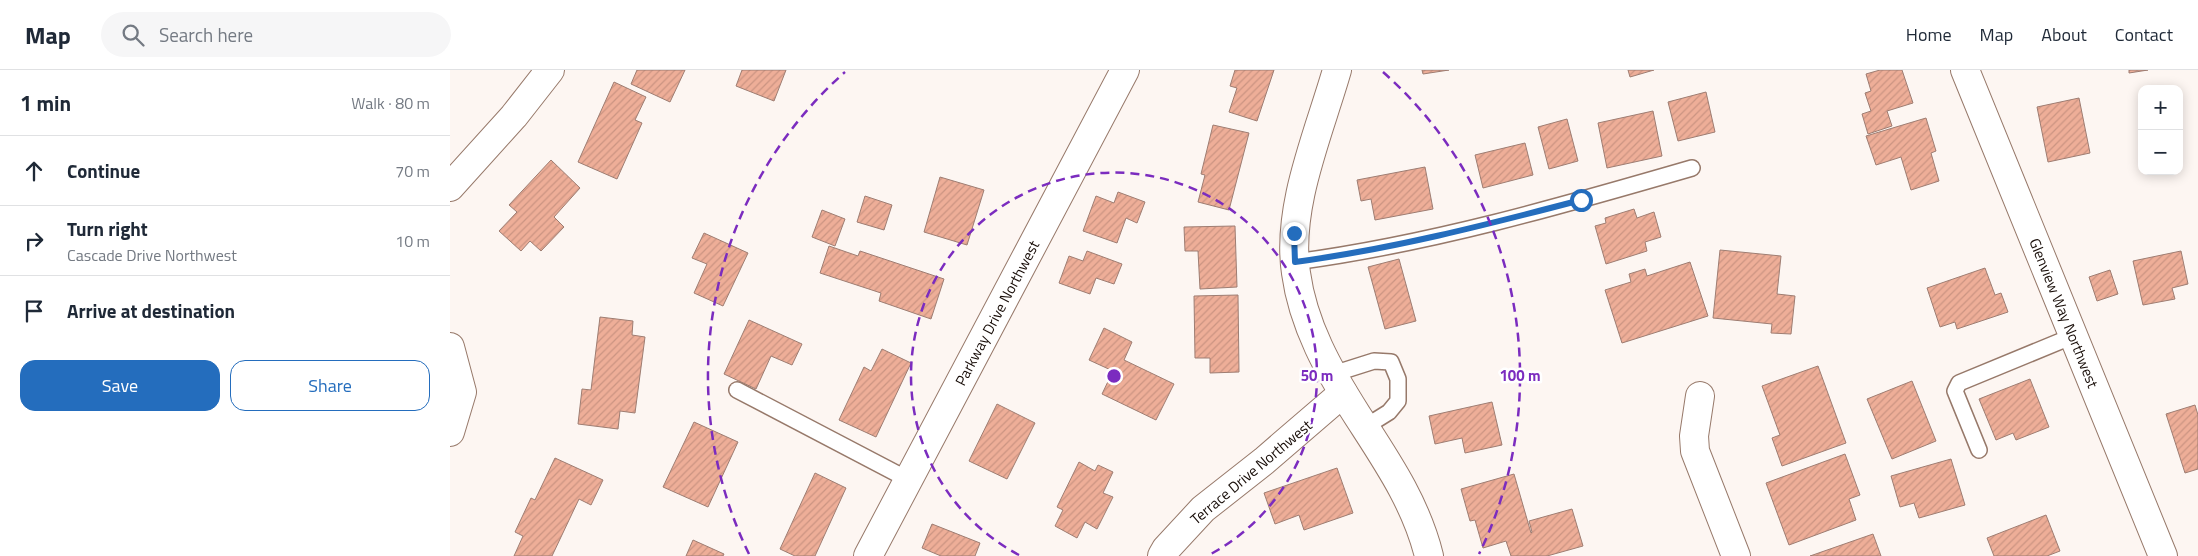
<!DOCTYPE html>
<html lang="en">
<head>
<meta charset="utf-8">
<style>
	body { margin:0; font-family:"Titillium Web",sans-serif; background:#f6f6f7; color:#1f2937 }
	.controls { position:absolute; right:15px; top:15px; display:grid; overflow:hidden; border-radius:10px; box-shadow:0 2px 12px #0003 }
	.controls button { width:45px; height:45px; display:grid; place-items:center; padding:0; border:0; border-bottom:1px solid #e0e1e3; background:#fff; color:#1f2937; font:25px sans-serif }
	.stop { position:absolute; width:15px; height:15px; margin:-11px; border:4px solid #246dbd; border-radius:50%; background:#fff }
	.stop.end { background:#246dbd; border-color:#fff; box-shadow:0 1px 5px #0008 }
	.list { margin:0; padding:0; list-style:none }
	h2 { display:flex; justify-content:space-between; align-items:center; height:65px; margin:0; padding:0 20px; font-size:21px }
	h2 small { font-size:16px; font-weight:400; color:#747a83 }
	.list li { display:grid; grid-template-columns:32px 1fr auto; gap:15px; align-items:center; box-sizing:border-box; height:70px; padding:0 20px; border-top:1px solid #e0e1e3 }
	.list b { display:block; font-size:19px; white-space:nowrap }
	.list p { margin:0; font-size:16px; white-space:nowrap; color:#747a83 }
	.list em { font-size:16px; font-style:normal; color:#747a83 }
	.actions { display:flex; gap:10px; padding:15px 20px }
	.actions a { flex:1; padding:11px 0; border:1px solid #246dbd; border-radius:15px; text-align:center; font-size:18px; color:#246dbd }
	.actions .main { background:#246dbd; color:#fff }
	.icon { flex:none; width:28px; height:28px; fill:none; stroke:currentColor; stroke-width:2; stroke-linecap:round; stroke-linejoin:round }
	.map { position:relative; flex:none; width:1748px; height:486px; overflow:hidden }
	header { display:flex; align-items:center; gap:30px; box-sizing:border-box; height:70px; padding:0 25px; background:#fff; border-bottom:1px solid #e0e1e3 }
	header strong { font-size:24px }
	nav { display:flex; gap:28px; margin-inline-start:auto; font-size:18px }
	.search { width:350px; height:45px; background:#f6f6f7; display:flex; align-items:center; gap:12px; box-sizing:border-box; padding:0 18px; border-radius:28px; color:#747a83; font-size:19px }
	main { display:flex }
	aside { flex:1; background:#fff }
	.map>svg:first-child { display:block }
	.building { fill:url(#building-hatch); stroke:#9e7d72 }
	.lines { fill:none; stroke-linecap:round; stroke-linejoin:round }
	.lane-casing { stroke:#97796a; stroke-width:18 }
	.street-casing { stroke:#97796a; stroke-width:30 }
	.secondary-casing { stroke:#97796a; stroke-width:30 }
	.lane { stroke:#fff; stroke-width:15 }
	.street { stroke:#fff; stroke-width:28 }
	.secondary { stroke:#fff; stroke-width:28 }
	.route { stroke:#246dbd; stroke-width:6 }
	.ring { fill:none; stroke:#7b2cbf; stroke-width:2.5; stroke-dasharray:9 6 }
	.labels { text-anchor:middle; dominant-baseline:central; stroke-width:5; stroke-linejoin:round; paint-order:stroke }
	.street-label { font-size:15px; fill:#170c07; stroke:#fff }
	.centre { fill:#7b2cbf; stroke:#fff; stroke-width:2.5 }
	.ring-label { font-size:15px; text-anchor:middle; font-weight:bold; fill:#7b2cbf; stroke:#fff; stroke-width:5; stroke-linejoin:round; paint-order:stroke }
</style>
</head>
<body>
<header>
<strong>Map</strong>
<div class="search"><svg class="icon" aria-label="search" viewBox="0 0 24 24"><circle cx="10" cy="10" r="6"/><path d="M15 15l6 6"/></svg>Search here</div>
<nav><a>Home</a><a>Map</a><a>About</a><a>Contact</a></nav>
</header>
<main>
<aside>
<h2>1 min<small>Walk · 80 m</small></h2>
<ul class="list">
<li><svg class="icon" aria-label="ahead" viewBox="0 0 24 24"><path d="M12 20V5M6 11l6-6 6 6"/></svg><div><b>Continue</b></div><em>70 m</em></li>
<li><svg class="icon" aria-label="right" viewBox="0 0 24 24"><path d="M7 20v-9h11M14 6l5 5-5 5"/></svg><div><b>Turn right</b><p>Cascade Drive Northwest</p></div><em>10 m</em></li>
<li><svg class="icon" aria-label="arrive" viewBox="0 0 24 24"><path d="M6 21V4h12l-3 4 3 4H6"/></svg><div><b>Arrive at destination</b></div></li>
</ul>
<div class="actions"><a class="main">Save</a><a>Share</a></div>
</aside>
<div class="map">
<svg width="1748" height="486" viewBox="0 0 1748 486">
	<defs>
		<pattern id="building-hatch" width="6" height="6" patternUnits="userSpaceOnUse" patternTransform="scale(1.25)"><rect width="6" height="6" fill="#eeae98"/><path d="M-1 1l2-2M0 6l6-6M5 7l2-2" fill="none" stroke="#cb9482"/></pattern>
	</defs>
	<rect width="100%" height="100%" fill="#fdf6f2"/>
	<!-- building -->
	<g class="building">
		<polygon points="187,0 235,0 220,32 181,14"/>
		<polygon points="292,0 336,0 324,31 286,16"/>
		<polygon points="785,0 824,0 807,51 779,42 787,18 780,16"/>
		<polygon points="972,0 999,0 973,4"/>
		<polygon points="1178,0 1204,0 1180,7"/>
		<polygon points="1430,0 1452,0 1463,33 1437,41 1442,56 1418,64 1412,44 1421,41 1415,23 1421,21 1416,4"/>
		<polygon points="1679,0 1698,0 1679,3"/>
		<polygon points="164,12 196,27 185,50 192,53 167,109 128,92"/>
		<polygon points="1256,22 1265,62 1228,71 1218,32"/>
		<polygon points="1629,28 1640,83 1598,92 1587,37"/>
		<polygon points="1203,41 1212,86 1157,98 1148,53"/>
		<polygon points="1476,48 1486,81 1481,83 1489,111 1461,120 1451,87 1426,95 1416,66"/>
		<polygon points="1117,49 1128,91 1099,99 1088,57"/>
		<polygon points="763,55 799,63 779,140 748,132 755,105 751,104"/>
		<polygon points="1075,73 1083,105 1033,118 1025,85"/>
		<polygon points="101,90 130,118 104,147 114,157 91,181 80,171 71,181 49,161 67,142 59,135"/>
		<polygon points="975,97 983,139 925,150 921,129 911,131 907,110"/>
		<polygon points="490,107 534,120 517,175 474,162"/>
		<polygon points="668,122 695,132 687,153 676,148 667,173 633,161 646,126 664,133"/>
		<polygon points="415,126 442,135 434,160 407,152"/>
		<polygon points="1184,139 1187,148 1204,142 1211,167 1195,172 1197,181 1156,194 1145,156 1156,153 1155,148"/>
		<polygon points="372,140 395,149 385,176 362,167"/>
		<polygon points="785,156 787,217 750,219 748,181 735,181 734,157"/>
		<polygon points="254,163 298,183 273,236 244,223 257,194 242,188"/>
		<polygon points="379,176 408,186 410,181 494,209 481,249 429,231 431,223 370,203"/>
		<polygon points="1270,180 1331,186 1327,224 1345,226 1341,264 1321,263 1322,254 1263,248"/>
		<polygon points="637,181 672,194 664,214 646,208 640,224 609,213 619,186 633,191"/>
		<polygon points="1731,181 1738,214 1722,218 1725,229 1693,235 1683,191"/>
		<polygon points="949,189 966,251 935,259 918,197"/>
		<polygon points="1240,192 1258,246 1172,273 1155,220 1181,212 1179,204 1195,199 1197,206"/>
		<polygon points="1535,198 1545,225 1551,223 1558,242 1507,259 1505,252 1490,257 1477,218"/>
		<polygon points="1660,200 1668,224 1647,231 1639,207"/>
		<polygon points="788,225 789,302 760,303 760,288 745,288 744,226"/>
		<polygon points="150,247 183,251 182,265 195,267 185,343 170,341 168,359 128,354 132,319 141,320"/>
		<polygon points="299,250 352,274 342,295 321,286 306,319 274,304"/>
		<polygon points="654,258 682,272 674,290 724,314 706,350 652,324 663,301 639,290"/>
		<polygon points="432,279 461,293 426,367 389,350 414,297 421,301"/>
		<polygon points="1368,296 1396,373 1332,396 1322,368 1330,365 1312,316"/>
		<polygon points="1580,309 1599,357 1566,370 1563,363 1546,370 1529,329"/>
		<polygon points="1462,311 1486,371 1442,389 1417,329"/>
		<polygon points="1042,332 1052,375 1015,383 1012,368 985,374 979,346"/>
		<polygon points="547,334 585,353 557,409 519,391"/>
		<polygon points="1745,335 1748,345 1748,399 1735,403 1716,344"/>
		<polygon points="244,352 288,372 258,437 213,417"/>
		<polygon points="1395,384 1410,425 1399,429 1406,450 1339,475 1316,413"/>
		<polygon points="105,388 153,410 141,435 129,429 102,486 64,486 73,466 65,462 81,428 85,430"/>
		<polygon points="1501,389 1515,435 1469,448 1464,433 1450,437 1441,406"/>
		<polygon points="629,392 645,401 648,395 663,402 653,423 663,427 647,459 635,452 627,468 605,456 613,440 607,437"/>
		<polygon points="887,398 903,443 854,460 849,445 825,454 814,423"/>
		<polygon points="365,403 396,418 365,486 345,486 330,479"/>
		<polygon points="1064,404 1081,463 1082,462 1079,451 1122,439 1133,476 1097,486 1061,486 1056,471 1033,478 1025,450 1020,451 1011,419"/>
		<polygon points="1596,445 1610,481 1597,486 1544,486 1537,468"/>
		<polygon points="482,454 530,473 525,486 491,486 472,478"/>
		<polygon points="1423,464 1431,486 1360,486"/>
		<polygon points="243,470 274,484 273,486 236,486"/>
	</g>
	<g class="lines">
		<!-- lane casing -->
		<g class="lane-casing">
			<g id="lane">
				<path d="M845 192C980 174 1111 136 1242 98"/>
				<polyline points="883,304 924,291 941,292 948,309 948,331 939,342 915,357"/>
				<polyline points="287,320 459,410"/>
				<polyline points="1529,380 1505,321 1509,313 1623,266"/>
			</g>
		</g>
		<!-- street casing -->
		<g class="street-casing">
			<g id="street">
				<polyline points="1515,0 1713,486"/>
				<polyline points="0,277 12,322 0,362"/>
				<polyline points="1250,326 1244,366 1245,381 1286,486"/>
				<polyline points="418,486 675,0"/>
				<polyline points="712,486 716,479 753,439 814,391 893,323"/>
			</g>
		</g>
		<!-- secondary casing -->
		<g class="secondary-casing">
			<g id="secondary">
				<path d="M887 0C869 63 836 137 846 203 853 255 879 301 907 345 936 390 966 433 979 486"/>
				<polyline points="0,117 64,46 100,0"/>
			</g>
		</g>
		<!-- lane -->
		<use href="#lane" class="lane"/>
		<!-- street -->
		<use href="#street" class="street"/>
		<!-- secondary -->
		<use href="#secondary" class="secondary"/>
	</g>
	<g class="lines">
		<!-- route -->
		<path class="route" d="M844 163 845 192C942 179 1036 155 1131 130"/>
	</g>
	<!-- distance rings -->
	<g class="ring">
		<path d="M569 485A203 203 0 1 1 759 485"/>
		<path d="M299 484A406 406 0 0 1 395 2M933 2A406 406 0 0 1 1029 484"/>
	</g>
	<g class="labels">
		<!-- street labels -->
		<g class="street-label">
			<text transform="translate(547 243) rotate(-62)">Parkway Drive Northwest</text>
			<text transform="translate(1614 243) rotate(68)">Glenview Way Northwest</text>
			<text transform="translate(801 402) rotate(-40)">Terrace Drive Northwest</text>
		</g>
	</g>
	<circle cx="664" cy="306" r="8" class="centre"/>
	<g class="ring-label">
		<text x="867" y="311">50 m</text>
		<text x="1070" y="311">100 m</text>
	</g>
</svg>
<div class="controls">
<button>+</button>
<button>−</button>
</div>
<div class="stop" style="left:1131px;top:130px"></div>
<div class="stop end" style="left:844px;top:163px"></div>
</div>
</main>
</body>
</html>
